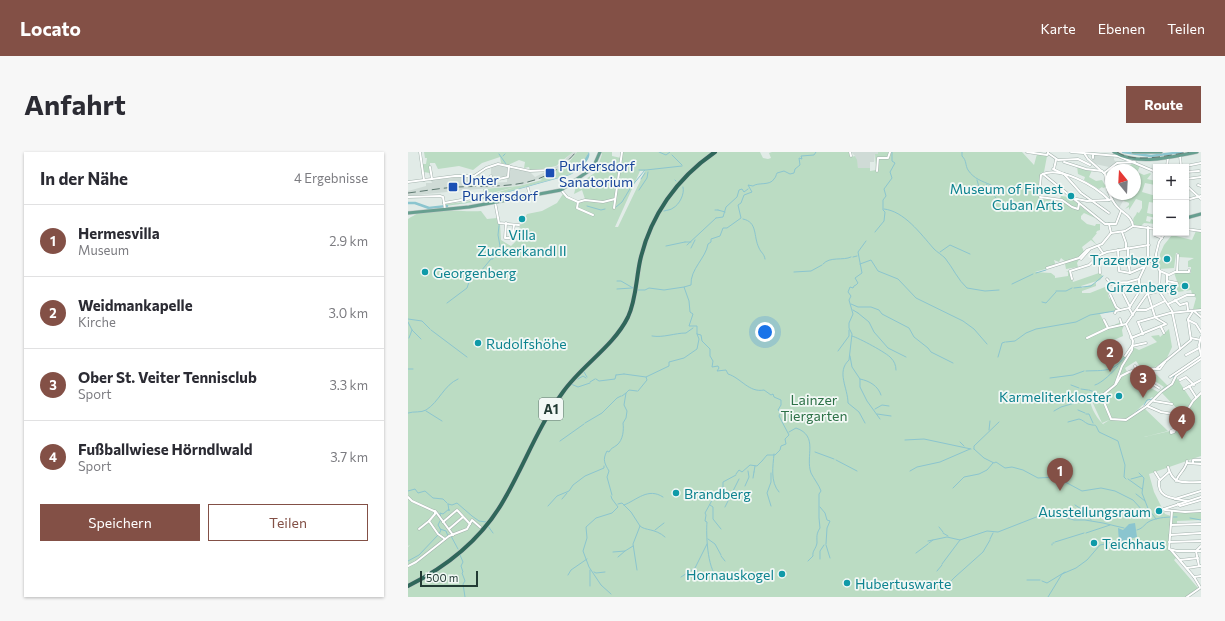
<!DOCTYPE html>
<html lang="de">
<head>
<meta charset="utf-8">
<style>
	body { margin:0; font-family:Commissioner,sans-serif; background:#f7f7f7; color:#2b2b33 }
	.controls { position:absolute; right:12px; top:12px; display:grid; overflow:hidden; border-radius:0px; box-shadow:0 1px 3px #0004 }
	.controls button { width:36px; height:36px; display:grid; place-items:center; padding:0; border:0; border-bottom:1px solid #e1e1e2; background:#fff; color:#2b2b33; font:20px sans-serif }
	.compass { position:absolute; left:697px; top:12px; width:36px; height:36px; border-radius:50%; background:#fff; box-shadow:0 1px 3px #0004; rotate:342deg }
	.scale { position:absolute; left:12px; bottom:10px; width:58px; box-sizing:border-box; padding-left:4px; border:2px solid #223b34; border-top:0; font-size:11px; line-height:14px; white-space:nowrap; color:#223b34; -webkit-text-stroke:3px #f2f8f5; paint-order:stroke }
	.you { position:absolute; left:357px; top:180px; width:14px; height:14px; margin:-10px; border:3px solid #fff; border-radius:50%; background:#1a73e8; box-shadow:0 0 0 6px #1a73e833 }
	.badge { display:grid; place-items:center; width:26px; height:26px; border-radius:50%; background:#835046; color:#fff; font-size:13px; font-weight:700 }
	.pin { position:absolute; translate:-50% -33px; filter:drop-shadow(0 1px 2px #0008) }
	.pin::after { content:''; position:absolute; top:21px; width:14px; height:12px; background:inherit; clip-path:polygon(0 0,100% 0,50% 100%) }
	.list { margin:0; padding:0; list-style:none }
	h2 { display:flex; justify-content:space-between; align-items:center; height:52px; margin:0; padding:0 16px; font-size:17px }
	h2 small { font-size:13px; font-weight:400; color:#7c7c81 }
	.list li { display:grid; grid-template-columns:26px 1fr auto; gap:12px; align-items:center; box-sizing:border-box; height:72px; padding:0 16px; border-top:1px solid #e1e1e2 }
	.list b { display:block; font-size:15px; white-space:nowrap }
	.list p { margin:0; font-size:13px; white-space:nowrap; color:#7c7c81 }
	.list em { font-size:13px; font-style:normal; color:#7c7c81 }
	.actions { display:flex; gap:8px; padding:12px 16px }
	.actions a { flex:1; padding:9px 0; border:1px solid #835046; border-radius:0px; text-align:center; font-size:14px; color:#835046 }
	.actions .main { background:#835046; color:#fff }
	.map { position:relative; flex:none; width:793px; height:445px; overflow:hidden; border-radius:0px }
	header { display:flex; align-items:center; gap:24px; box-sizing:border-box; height:56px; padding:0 20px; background:#835046; color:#fff }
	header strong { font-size:19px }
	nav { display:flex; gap:22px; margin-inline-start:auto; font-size:14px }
	.intro { display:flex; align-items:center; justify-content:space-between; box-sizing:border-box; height:96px; padding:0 24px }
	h1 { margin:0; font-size:28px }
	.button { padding:10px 18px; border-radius:0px; background:#835046; color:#fff; font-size:14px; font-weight:700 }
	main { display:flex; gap:24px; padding:0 24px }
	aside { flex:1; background:#fff; border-radius:0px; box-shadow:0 1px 3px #0004 }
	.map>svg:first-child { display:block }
	.built { fill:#cfdbd6 }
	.green { fill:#bbdcc3; fill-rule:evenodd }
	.water { fill:#8bc5cf }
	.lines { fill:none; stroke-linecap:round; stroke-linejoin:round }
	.stream { stroke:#8bc5cf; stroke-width:1 }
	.river { stroke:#8bc5cf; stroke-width:2.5 }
	.minor-casing { stroke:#a4b3ae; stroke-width:3 }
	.major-casing { stroke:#c1c8c6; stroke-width:4 }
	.highway-casing { stroke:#c1c8c6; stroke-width:5 }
	.minor { stroke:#fff; stroke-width:2 }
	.major { stroke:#679f90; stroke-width:3 }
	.highway { stroke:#2f675a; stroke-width:4 }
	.rail { stroke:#5c776f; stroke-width:1; stroke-dasharray:8 4; stroke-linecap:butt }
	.transit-dot { fill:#1a4fb4; stroke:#f2f8f5; stroke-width:1.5 }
	.culture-dot { fill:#0f9aa8; stroke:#f2f8f5; stroke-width:1.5 }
	.labels { text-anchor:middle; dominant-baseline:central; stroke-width:3.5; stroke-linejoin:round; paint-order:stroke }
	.shield { fill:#f2f8f5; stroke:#60746e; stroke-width:1 }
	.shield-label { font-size:13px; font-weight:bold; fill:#223b34 }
	.transit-label { font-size:14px; fill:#164399; stroke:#f2f8f5; text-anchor:start }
	.culture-label { font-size:14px; fill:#0d838f; stroke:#f2f8f5; text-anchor:end }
	.park-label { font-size:14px; fill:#2d7147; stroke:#f2f8f5 }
</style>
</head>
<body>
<header>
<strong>Locato</strong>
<nav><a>Karte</a><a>Ebenen</a><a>Teilen</a></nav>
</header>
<div class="intro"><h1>Anfahrt</h1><a class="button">Route</a></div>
<main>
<aside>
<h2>In der Nähe<small>4 Ergebnisse</small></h2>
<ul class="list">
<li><span class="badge">1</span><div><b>Hermesvilla</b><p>Museum</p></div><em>2.9 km</em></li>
<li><span class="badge">2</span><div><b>Weidmankapelle</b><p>Kirche</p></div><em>3.0 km</em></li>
<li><span class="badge">3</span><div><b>Ober St. Veiter Tennisclub</b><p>Sport</p></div><em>3.3 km</em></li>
<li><span class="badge">4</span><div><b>Fußballwiese Hörndlwald</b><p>Sport</p></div><em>3.7 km</em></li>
</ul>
<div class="actions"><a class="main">Speichern</a><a>Teilen</a></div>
</aside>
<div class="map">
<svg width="793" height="445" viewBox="0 0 793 445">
	<rect width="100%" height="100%" fill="#e1ebe7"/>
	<!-- built -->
	<g class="built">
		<polygon points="165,0 169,0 154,14 139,24 114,33 60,38 63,38 64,46 60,47 58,38 0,44 0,39 18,34 18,31 24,31 23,28 67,24 72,21 74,25 80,26 81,29 64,32 99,30 99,26 83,29 83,15 89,13 100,14 123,21 127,25 151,13"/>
		<polygon points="443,0 470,0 470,2 467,2 466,10 462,10 462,16 450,16 447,4"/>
		<polygon points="685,2 706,4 706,8 709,10 701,15 687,12 683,9 686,6"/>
		<polygon points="710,12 720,14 725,12 732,14 729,20 727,34 727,18 703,18 703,42 722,42 718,50 715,49 711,56 707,52 699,35 698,23 699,20"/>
	</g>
	<!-- green -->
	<g class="green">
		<polygon points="16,0 165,0 148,14 134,17 134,19 122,19 121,15 116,16 117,10 111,8 100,13 93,11 92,5 74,11 65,18 51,14 30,17 27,11 22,11 22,21 15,20 15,28 14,12 18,12 19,6 17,6"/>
		<polygon points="169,0 181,0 175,11 163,22 59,51 37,54 37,52 58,50 107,35 76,43 75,37 111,34 134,28 132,27 144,21 142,23 145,25 146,22 149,21 145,20 161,10"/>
		<path d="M193 0H204V4L213 6 214 0H352L355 6 360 7 363 6 361 1 364 0H442L443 5 447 4 449 8 450 16H462V19L468 18 467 2H470V0H614L626 13 629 2 639 4 636 20 633 21 627 14 633 21 630 44 633 47 652 48 653 44 661 45 687 66 676 61 673 64V67L679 72 687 74 688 72H692V78L689 79 688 81H689L684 87 689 93 683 88 674 95 676 100 671 105 662 107 672 106 669 111 670 115 658 117 657 112 658 110 653 106 651 110 646 108 648 114 627 120 643 121 647 124V126L660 124V120H658L661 119 665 130 691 121 695 124 692 128 673 134 674 136 688 131V134L674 139V141H682L702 133V140L700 142 701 146 702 147V143L710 158 692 162 699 176 713 170 717 171 714 178 715 184 706 188 708 194 711 193 707 195 708 198 706 199 708 204H718L725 195 731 198 749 190 743 184 751 183 752 185 761 177 764 195 758 208 747 215 733 216 728 209 717 216 719 220 733 218 727 227 750 240 756 235 733 220 734 218 742 217V219L749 223 761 235 764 233 768 225 784 249 775 263 753 240 746 247 744 245C735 252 730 258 719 267L706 266 694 271 683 247 692 245 695 249 697 248 696 243 698 240 682 246C682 256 690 268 697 274L695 272 703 267 716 269 735 255 760 279 736 285 762 279 765 282 785 249 793 241V304L741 322 746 340 757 362 763 364 760 397 769 405 766 408 790 436 778 445H0V395L2 393 0 394V67C3 65 8 62 11 61 25 56 56 60 73 59L79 67 89 66 92 72 93 88 103 94 110 87 109 80 119 62 134 59 149 51 155 42 160 47 171 50 177 47 174 38 166 42 168 34 188 20 194 2ZM232 19H237L210 75H207Z"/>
		<path d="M726 11 732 14 729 20 736 23 742 21 743 22 739 27 748 29 747 33 737 31 734 40 748 44V51L741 50 739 61 748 63V66L739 64 738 69 742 70 743 67 748 69V72L736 71 733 74 726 73C724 63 727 67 729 60L731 61 734 56V49L728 47 721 58V55L717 57 721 53V51L715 48 717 42H727V18H705V16L710 13 720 14Z"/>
		<polygon points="669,14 684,18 681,25 688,29 694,28 698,35 695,36 694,35 691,37 676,28 677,25 670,22"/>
		<polygon points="788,79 793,80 793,157 785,157 788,146 784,142 783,138 770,140 770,138 768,141 769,129 766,121 783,121 783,115 780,115 780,109 786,106 771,105 770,119 770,101 768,101 766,116 751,117 748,110 752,109 752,102 756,93 764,83 784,88"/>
		<polygon points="765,359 793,359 793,368 769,369 769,373 764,373"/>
	</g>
	<!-- water -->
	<g class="water">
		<path d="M181 0C184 8 170 19 162 23L65 50 36 54 59 51 163 22 172 15Z"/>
		<polygon points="727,371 729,385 711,390 710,376 715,378 721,372"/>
	</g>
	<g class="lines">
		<!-- stream -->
		<g class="stream">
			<polyline points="251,0 258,3 262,0"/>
			<path d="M554 0V4C559 9 557 13 560 18 566 27 574 29 583 33L587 44"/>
			<polyline points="91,2 98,12"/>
			<polyline points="264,3 274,13"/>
			<polyline points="95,4 97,2"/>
			<polyline points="231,18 237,18"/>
			<polyline points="238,18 274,14"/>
			<polyline points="233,27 237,21"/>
			<polyline points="267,28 268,29"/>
			<polyline points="569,28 571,35"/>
			<polyline points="231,38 239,26 240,20"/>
			<polyline points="577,40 579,32"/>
			<polyline points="587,45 588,46"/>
			<polyline points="179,54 193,58 197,57"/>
			<polyline points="208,55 214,50 223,35 237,18"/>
			<path d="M476 57C496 59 512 81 526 97 529 100 534 103 537 106 545 116 550 128 559 136L577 139 591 138"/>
			<polyline points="307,58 310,58"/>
			<polyline points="310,58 317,60"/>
			<path d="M256 59C259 58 263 58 265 56 271 53 277 42 275 35"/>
			<polyline points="308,66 315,65 318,55 329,45 331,38 334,37 336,40 340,37"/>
			<path d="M335 67C350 70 345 84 351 96 353 101 356 101 357 107"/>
			<polyline points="91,73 91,68"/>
			<polyline points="467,80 476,69 477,60 475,58 475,48 478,44 476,37 484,26 482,20 487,11 484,9 484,0"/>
			<polyline points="277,90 283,90"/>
			<polyline points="279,93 308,66"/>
			<polyline points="258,94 277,90"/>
			<polyline points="283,96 287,88"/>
			<polyline points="532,100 542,93 562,102"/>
			<polyline points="445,105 449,104"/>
			<path d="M415 112C422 104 435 109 443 105"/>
			<polyline points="452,112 463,108 470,119 490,127 508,146 555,169 566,177 579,192"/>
			<polyline points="386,120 403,119 414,113"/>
			<polyline points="628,121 638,118"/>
			<polyline points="209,129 213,129 225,136"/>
			<polyline points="604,132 625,122"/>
			<polyline points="666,136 683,134 695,124"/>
			<polyline points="209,137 224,136"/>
			<polyline points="230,138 237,138 241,136 256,138 276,135"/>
			<polyline points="648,139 658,139 664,136"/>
			<polyline points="634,150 638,151 648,140"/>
			<polyline points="39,151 59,136 62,127 73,119 83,107 85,107 85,104 88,103 92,94 90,83 91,74"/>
			<polyline points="443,152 450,155 463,155 471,158 474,162 501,176 506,185 520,196 523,200 545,211"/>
			<polyline points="445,158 450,161"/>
			<polyline points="450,161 461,170 466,180 480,196 498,205"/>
			<polyline points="0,167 14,169 22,177"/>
			<polyline points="0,170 4,178 13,187"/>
			<polyline points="23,178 59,205"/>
			<path d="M244 184C255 186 267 181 278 181L285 176"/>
			<path d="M444 184C451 186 479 201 483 206 486 209 488 213 488 218"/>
			<polyline points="1,186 4,178"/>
			<polyline points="598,190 607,189 618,181 628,177 668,170 682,163 707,159"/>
			<polyline points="430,199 441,184 441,178"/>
			<polyline points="719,203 723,198"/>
			<polyline points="442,204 444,215 452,227 452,235 459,249 472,267"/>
			<polyline points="590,205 594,191 597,190"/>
			<polyline points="0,217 5,217"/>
			<path d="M678 219C696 218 704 221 717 205"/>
			<polyline points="176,220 179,225"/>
			<polyline points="216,222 238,225"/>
			<polyline points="208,223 216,222"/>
			<polyline points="765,225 774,218"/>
			<polyline points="642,226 665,223 676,219"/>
			<polyline points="170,227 175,224 178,226"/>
			<polyline points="188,227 191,229 207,227 208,223"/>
			<path d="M452 227C462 229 470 234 473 243"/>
			<polyline points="182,230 187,227"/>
			<polyline points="163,232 170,235 182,231"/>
			<polyline points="663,233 671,236"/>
			<path d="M687 233C694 231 705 220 710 214"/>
			<polyline points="673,237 680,238"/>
			<polyline points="681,238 689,241"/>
			<polyline points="230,239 239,228 238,225 240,224 261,214 261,210 276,206 289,197 291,187 289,182"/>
			<polyline points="750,242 758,235"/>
			<polyline points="214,244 218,241"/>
			<polyline points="736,253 739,248 745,247"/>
			<polyline points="467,257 474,253 481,254"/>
			<polyline points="670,258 677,261"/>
			<polyline points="18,259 34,269"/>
			<polyline points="646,259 653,255 670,250 681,244"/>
			<polyline points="728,260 732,257"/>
			<path d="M0 261C6 259 13 261 18 258 31 250 36 233 50 227"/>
			<polyline points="469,262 483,264"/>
			<polyline points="678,262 681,262 685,271"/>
			<path d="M660 270 671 267C675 268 676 270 680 272 690 275 686 270 691 280L710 289 717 313 716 325 718 327"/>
			<polyline points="177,271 194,261 209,246 213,244"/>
			<path d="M457 271 451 260 440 251C440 236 428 220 441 208L444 182 441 176V171L445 162 441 148 443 144 440 140 442 135 445 136 446 134 448 133 450 131 447 126 454 121 450 100 458 89"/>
			<polyline points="581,278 582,269"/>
			<path d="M381 280 388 276C411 284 397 304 403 321 406 327 411 333 413 339L411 342V366L412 376C408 382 409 385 409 391 408 397 404 399 405 404L400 409"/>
			<polyline points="497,288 516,287 563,297"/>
			<polyline points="152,289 176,272"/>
			<polyline points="552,290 556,294"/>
			<polyline points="566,297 576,306 586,311 588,310 597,316 604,315 615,318 630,326 648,325 674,339 693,336 707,339 725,348 735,359 742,359 748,367"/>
			<polyline points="566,297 566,294 591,270"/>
			<polyline points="407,300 426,307"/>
			<path d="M366 302C365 314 362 330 371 340"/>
			<polyline points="428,308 449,319"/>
			<path d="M354 309 359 303H367L372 298 373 294 378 292 377 287 381 283 371 264 373 260 370 258 373 253V248L366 245 365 242 363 243 356 238C341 241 333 226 320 222L318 218 309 219 311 216 310 214 304 215 305 209 302 204V197L294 189 293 183 289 182V174H281L285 162 282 160 281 149 276 135 283 133C282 117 298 106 300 92L303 90V87L312 84 315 76H319L333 66 330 53 333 51 336 43 344 40 340 33 345 34C350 30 362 34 366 27 368 25 368 23 369 21L376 19 382 22 386 21 387 17 392 13 391 6 394 7 393 4 406 3 408 0"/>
			<polyline points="502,319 509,315 532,310 562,297"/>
			<polyline points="346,320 347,314"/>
			<polyline points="363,321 363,330 359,341 363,354"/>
			<polyline points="731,321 736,326 734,341 741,359"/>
			<polyline points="328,322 331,318 334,320 342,313 349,314 354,309"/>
			<polyline points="345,326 346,320"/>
			<polyline points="720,327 734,337"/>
			<polyline points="723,327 734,324"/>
			<polyline points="337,334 341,325 340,319"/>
			<polyline points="545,336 556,325 571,322 579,318 585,311"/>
			<polyline points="0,339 7,337 10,341 17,339 25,346 35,347 39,351"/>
			<polyline points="728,342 737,349"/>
			<path d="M204 343 199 325 201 319C197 312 194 308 199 299L201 300C203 296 205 296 209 293 215 288 216 278 215 271L218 266 219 259 216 253 218 241 221 238 229 239"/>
			<polyline points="154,347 159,341"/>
			<polyline points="40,352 44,353 49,351 64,364 71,369 78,370"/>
			<polyline points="210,352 214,351 223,360 232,374 225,392 229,418"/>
			<path d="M216 353C229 348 240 335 255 345"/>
			<polyline points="302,353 305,355 305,367 313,377"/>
			<polyline points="667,353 681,362 683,368"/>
			<polyline points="140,354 149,344 161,339 165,333 177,324 196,316 196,314"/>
			<polyline points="317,355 331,327"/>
			<polyline points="412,355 417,361 419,368 422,369 419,376 418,392"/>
			<polyline points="782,366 793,368"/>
			<polyline points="80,374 85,381"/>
			<path d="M232 374C237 379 247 376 257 385"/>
			<polyline points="531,375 535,380"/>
			<polyline points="32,377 38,379 40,384"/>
			<polyline points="247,378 256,371"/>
			<path d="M729 378C736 376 736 372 742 369 751 365 760 365 769 365"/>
			<polyline points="535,381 540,384"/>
			<polyline points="678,381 702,373"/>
			<polyline points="31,382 33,378 30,373 33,367 32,361 35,362 41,357 41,359 40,352"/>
			<polyline points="43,384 50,397"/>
			<polyline points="300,387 307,392 313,403"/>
			<polyline points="582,387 585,381"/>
			<polyline points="520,389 539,385 552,388 579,379 590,380 636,362 656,365 666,368 677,368 695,371 716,376"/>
			<polyline points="647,390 676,381"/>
			<polyline points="521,391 525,388"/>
			<polyline points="645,391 646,391"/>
			<polyline points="418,393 422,406"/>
			<polyline points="644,393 644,392"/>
			<polyline points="205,400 217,399 225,394"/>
			<polyline points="508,401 520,392"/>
			<polyline points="52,403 55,410 53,414 55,420 54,421 57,429 55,432 57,445"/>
			<polyline points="313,404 317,409"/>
			<polyline points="210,405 217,399"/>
			<polyline points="412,407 412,399 416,393"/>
			<polyline points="0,409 11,403 30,383"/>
			<polyline points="534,412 552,388"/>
			<polyline points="529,419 534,413"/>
			<polyline points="186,420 188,421 197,420"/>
			<polyline points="160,423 163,418 179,407"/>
			<polyline points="273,425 287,416 299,392"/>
			<path d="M309 425C299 416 298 381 299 370L297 369 298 363 297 361 308 341 315 335V330L328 323"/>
			<polyline points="547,425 575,400 582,388"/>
			<polyline points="619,428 632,428"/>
			<polyline points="543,429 547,425"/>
			<polyline points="634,429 639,431 657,420"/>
			<polyline points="182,434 182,418"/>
			<polyline points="203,442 193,433 181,415 175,399 179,386 178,375 188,366 204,361 210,355 204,347 203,344"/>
			<polyline points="640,445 654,422 668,416 679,408 692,393 712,389"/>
		</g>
		<!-- river -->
		<g class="river">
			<polyline points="715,0 743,4 774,0"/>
			<polyline points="0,51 7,51 21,56 39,54"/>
		</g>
		<!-- minor casing -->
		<g class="minor-casing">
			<g id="minor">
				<polyline points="12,0 16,28"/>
				<polyline points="442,0 443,4"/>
				<polyline points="619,0 639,3 640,1"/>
				<polyline points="663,0 710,4 748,20"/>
				<polyline points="640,1 650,8 670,7 682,13"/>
				<path d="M676 1 680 7 697 22C699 33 700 43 707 52 713 61 724 63 725 74L748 77"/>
				<polyline points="772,3 773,15"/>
				<polyline points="685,4 685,6 685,3"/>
				<polyline points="656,10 678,17 694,19"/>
				<polyline points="22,15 24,27"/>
				<polyline points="759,15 760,5"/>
				<polyline points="773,15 793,11"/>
				<polyline points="645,17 656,22 673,41 701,61"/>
				<polyline points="646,17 648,8"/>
				<polyline points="469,19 470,6 480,6 482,0"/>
				<polyline points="778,20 791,19"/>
				<polyline points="145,21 145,25"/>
				<polyline points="696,21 709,11 727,10"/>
				<polyline points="635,22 697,72 708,72 713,59"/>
				<polyline points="83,24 82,25 82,29 100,25 101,14"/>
				<polyline points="778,27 793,25"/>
				<polyline points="0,30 47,24 66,24 78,16 90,12 122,19 143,18"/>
				<polyline points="778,33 793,47"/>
				<polyline points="790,33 793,34"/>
				<path d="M632 34 633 23C651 13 688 34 701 48L704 47"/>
				<polyline points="120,36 122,44"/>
				<polyline points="153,38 159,45 170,50 177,48 195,50 207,47"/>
				<polyline points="0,45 32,44 35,45 37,57"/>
				<polyline points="632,45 654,48 664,55 670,57 671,52"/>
				<polyline points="664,46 679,49 701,48"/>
				<polyline points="782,47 793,44"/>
				<polyline points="87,50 91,71 111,73"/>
				<polyline points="170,50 169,56 185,63"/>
				<polyline points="36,51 76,44"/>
				<polyline points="206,56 214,0"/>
				<polyline points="98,71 97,86 104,86 106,73"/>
				<polyline points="701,72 703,81"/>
				<polyline points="778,77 793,79"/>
				<polyline points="748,78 747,83 754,86"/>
				<polyline points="714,80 718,91 718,96"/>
				<polyline points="703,81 717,79 725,74"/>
				<polyline points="757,81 751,90 748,102 748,110 752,120 751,139 764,159 772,197"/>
				<polyline points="690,94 695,101"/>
				<polyline points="720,96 720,105"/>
				<polyline points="710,98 711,119 722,121 736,115"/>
				<polyline points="691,104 692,121"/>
				<polyline points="673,107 681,98"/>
				<polyline points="740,108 748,111"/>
				<polyline points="720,109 722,121"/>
				<polyline points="639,116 671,106 679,98 694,92 703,81"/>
				<polyline points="752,119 761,123 767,120 781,120 781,118"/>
				<polyline points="769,120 770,103"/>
				<polyline points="664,127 662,119 681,113 692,103 699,100 741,93"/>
				<polyline points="699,127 703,132"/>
				<polyline points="759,129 769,131 767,140"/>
				<polyline points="703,131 720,130 731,127"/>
				<polyline points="751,138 767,140"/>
				<polyline points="759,139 759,123"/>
				<polyline points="759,139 763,142 767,140"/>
				<polyline points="715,141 722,155"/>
				<polyline points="702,142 708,155 712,158"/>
				<polyline points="740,142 747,165"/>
				<polyline points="767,148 772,153 779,151 780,158"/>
				<polyline points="760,152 779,143 786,143"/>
				<polyline points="721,156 725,163"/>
				<polyline points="729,158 738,158 757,149"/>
				<polyline points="786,159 793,165"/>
				<polyline points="707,161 708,159 721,156 731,140 731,127 740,108 740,75"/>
				<polyline points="712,167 714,173"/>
				<polyline points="696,168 700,176"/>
				<polyline points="780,168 788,172 793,180"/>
				<polyline points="753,175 756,181"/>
				<polyline points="735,182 730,170 762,161 793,158"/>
				<polyline points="793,185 791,193 793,204"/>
				<polyline points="679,186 700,176 718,172"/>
				<polyline points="723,186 758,172 748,166"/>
				<polyline points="783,186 793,188"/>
				<polyline points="724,194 738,191"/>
				<polyline points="778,203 791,196"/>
				<polyline points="717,204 724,194"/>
				<polyline points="727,214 728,217"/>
				<polyline points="749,216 783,188 780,167 785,159"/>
				<polyline points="734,217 730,223 751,236"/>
				<polyline points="762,225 793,204"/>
				<polyline points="772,228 778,225 786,233"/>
				<polyline points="708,232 713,224 721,220 730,217 752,217 757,210"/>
				<polyline points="781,234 788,245"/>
				<polyline points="776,237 793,228"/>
				<polyline points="693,243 703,267 718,268 739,254 753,240 764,232 768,224 793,207"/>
				<polyline points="682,246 696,242 707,233 714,214 724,198 725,189 718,172 739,142 751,139"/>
				<polyline points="746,249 764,252"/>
				<polyline points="739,254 753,260 765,262"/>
				<polyline points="767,277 763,279 763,281 766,280 785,249 793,241"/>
				<polyline points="779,311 793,312"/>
				<polyline points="785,311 785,308 793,308"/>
				<path d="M760 315C765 334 776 330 793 330"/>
				<polyline points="747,320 752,328"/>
				<path d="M761 320 751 329C749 347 766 346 779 349"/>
				<path d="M768 329C771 320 778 318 779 309"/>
				<polyline points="0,345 4,349 28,360 45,383"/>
				<polyline points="767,347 793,339"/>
				<polyline points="770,352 772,354 793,348"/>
				<polyline points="756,357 757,358 777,360 793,359"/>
				<polyline points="756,357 793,345"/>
				<polyline points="27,359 27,362 21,369 30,382 37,387"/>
				<polyline points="764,359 761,397 769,399 793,399"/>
				<polyline points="35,370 49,358 62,372"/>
				<polyline points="763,373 793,372"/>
				<polyline points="11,377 21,369"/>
				<polyline points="41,377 55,365"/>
				<polyline points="762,383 793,381"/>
				<polyline points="761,390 793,389"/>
				<polyline points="763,398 786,425 792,435"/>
				<polyline points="772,408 790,406"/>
				<polyline points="0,414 8,410 41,384 59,377 64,368 72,375"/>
				<polyline points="791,414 788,399 793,394"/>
				<polyline points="779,416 793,414"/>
				<polyline points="786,425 793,424"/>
				<polyline points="779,445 792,436"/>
			</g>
		</g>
		<!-- major casing -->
		<g class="major-casing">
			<g id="major">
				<path d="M706 0C730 14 763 5 789 0"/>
				<polyline points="725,0 753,0"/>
				<polyline points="0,61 61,55 153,38 185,16 192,0"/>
				<polyline points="778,66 793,62"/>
			</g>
		</g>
		<!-- highway casing -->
		<g class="highway-casing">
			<path id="highway" d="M0 434C40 414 75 386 97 346 117 311 131 273 155 240 174 213 205 195 220 165 228 148 228 128 232 109 242 64 269 26 307 0"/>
		</g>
		<!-- minor -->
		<use href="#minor" class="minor"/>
		<!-- major -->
		<use href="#major" class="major"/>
		<!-- highway -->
		<use href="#highway" class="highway"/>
		<!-- rail -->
		<g class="rail">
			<path d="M709 0C725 12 762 3 781 0"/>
			<path d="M0 41C16 39 33 36 49 35 94 33 135 39 168 0"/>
		</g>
	</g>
	<!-- markers -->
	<g class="transit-dot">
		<rect x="137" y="16" width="10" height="10" rx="2"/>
		<rect x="40" y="30" width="10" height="10" rx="2"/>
	</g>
	<g class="culture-dot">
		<circle cx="663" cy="44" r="4"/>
		<circle cx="114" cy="67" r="4"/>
		<circle cx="759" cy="107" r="4"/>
		<circle cx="17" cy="120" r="4"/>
		<circle cx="777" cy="134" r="4"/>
		<circle cx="70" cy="191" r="4"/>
		<circle cx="711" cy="244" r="4"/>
		<circle cx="268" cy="341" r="4"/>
		<circle cx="751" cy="359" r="4"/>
		<circle cx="686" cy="391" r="4"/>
		<circle cx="374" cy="422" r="4"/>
		<circle cx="439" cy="431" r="4"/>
	</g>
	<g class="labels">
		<!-- shield labels -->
		<rect class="shield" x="131" y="246" width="24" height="22" rx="3"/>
		<g class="shield-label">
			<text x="143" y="257">A1</text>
		</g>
		<!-- transit labels -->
		<g class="transit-label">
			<text x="151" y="13">Purkersdorf<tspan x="151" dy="16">Sanatorium</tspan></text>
			<text x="54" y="27">Unter<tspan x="54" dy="16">Purkersdorf</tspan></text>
		</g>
		<!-- culture labels -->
		<g class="culture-label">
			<text x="655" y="36">Museum of Finest<tspan x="655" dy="16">Cuban Arts</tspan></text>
			<text x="114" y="82" text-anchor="middle">Villa<tspan x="114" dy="16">Zuckerkandl II</tspan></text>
			<text x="751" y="107">Trazerberg</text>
			<text x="25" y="120" text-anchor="start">Georgenberg</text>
			<text x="769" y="134">Girzenberg</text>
			<text x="78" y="191" text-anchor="start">Rudolfshöhe</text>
			<text x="703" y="244">Karmeliterkloster</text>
			<text x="276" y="341" text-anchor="start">Brandberg</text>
			<text x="743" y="359">Ausstellungsraum</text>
			<text x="694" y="391" text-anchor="start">Teichhaus</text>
			<text x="366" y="422">Hornauskogel</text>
			<text x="447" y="431" text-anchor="start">Hubertuswarte</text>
		</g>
		<!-- park labels -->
		<g class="park-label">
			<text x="406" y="247">Lainzer<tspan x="406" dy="16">Tiergarten</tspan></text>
		</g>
	</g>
</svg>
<div class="controls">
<button>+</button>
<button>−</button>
</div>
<svg class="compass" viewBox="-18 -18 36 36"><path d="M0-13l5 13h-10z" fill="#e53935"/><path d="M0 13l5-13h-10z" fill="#7c7c81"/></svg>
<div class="scale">500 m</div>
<div class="you"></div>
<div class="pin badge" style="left:652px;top:339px">1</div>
<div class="pin badge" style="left:702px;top:220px">2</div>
<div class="pin badge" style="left:735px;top:246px">3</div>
<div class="pin badge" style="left:774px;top:287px">4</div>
</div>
</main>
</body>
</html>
